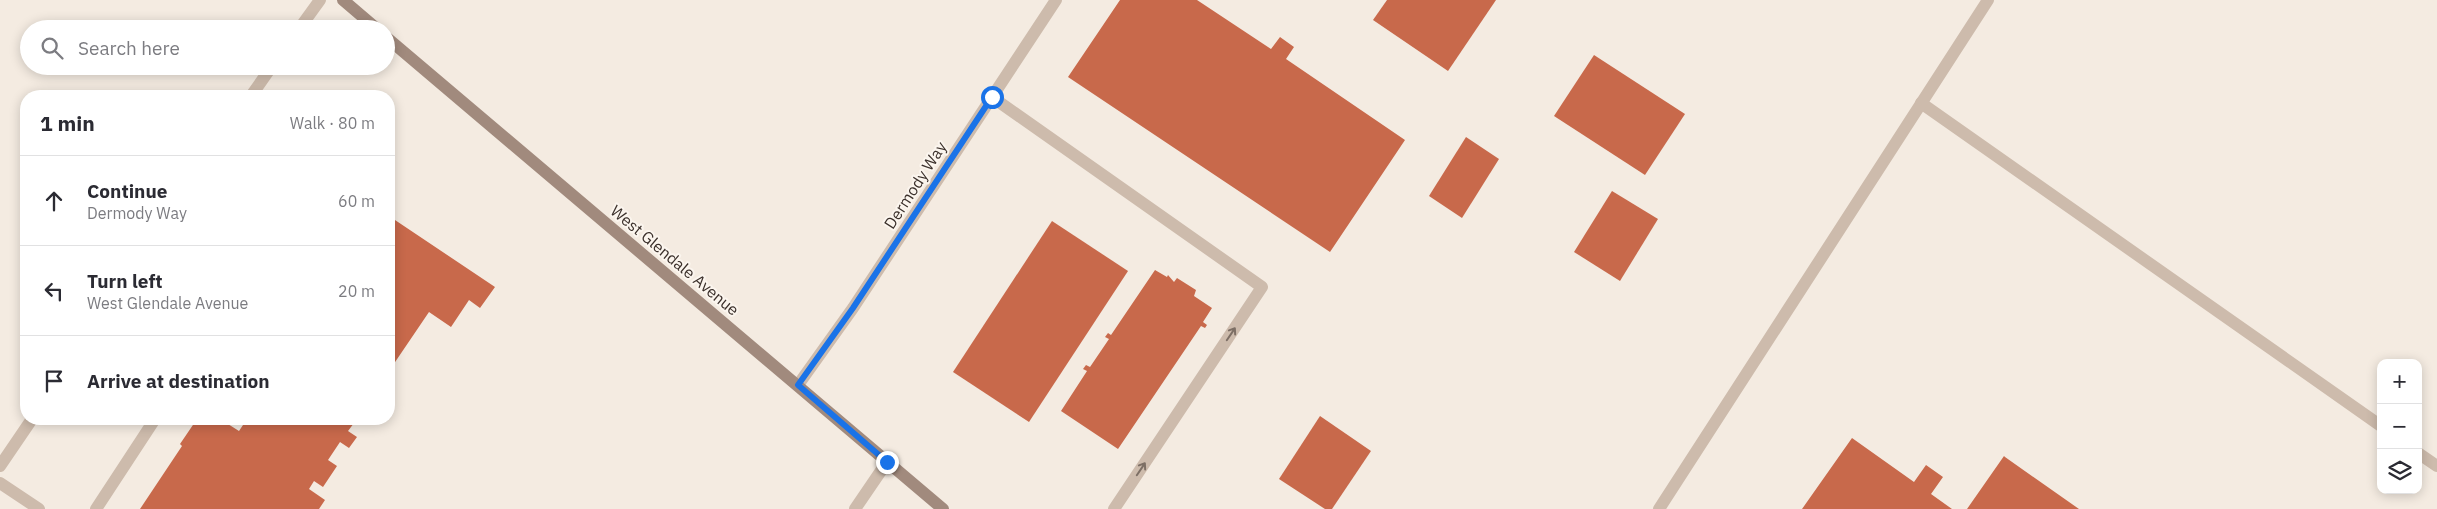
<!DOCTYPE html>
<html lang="en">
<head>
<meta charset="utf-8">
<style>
	body { margin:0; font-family:"IBM Plex Sans",sans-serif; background:#f7f7f7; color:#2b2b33 }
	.controls { position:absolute; right:15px; bottom:15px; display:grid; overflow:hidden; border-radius:10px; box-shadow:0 2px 12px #0003 }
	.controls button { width:45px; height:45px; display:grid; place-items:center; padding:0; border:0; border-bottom:1px solid #e1e1e2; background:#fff; color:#2b2b33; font:25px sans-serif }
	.stop { position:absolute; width:15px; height:15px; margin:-11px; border:4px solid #1a73e8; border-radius:50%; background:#fff }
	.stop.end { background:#1a73e8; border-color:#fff; box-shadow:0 1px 5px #0008 }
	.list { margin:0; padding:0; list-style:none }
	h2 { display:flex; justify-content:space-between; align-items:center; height:65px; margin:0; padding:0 20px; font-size:21px }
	h2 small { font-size:16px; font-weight:400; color:#7c7c81 }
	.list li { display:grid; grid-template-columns:32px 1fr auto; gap:15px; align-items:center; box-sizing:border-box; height:90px; padding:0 20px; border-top:1px solid #e1e1e2 }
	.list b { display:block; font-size:19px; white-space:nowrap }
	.list p { margin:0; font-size:16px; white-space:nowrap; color:#7c7c81 }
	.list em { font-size:16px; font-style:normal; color:#7c7c81 }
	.icon { flex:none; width:28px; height:28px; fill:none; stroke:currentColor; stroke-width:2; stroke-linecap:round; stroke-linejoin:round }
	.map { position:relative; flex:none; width:2437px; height:509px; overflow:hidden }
	.search { position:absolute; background:#fff; box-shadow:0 2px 12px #0003; left:20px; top:20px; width:375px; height:55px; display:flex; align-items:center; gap:12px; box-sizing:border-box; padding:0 18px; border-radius:28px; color:#7c7c81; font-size:19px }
	.panel { position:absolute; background:#fff; box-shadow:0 2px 12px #0003; left:20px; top:90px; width:375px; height:335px; border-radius:20px }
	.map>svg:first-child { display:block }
	.building { fill:#c8694b }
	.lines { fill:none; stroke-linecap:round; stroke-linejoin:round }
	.lane { stroke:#cdbbac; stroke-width:12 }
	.street { stroke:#cdbbac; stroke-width:12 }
	.secondary { stroke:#a18a7d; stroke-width:12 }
	.oneway { stroke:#7d6f65 }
	.route { stroke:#1a73e8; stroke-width:6 }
	.labels { text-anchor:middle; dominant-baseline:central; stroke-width:4; stroke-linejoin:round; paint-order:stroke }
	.street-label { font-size:16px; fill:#3b302b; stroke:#fbf5ee }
</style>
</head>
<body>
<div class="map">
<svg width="2437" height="509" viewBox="0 0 2437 509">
	<rect width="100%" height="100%" fill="#f4ebe1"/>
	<!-- building -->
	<g class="building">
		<polygon points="1120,0 1197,0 1271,49 1280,37 1294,47 1286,59 1405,140 1330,252 1068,77"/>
		<polygon points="1387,0 1496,0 1448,71 1373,20"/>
		<polygon points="1594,55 1685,114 1645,175 1554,116"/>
		<polygon points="1466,137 1499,159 1462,218 1429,196"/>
		<polygon points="1612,191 1658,219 1620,281 1574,252"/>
		<polygon points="389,216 495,287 480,308 469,300 451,327 429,312 389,371"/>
		<polygon points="1052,221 1128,271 1029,422 953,372"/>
		<polygon points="1155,270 1167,277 1168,275 1174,282 1177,278 1196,290 1194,296 1212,308 1203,322 1207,325 1205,328 1201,326 1118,449 1061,411 1087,371 1083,369 1086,365 1090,367 1109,339 1105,337 1108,333 1111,335"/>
		<polygon points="1320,416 1371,451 1332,509 1325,509 1279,479"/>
		<polygon points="197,419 220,419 239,431 247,419 357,419 348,431 357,437 349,448 340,442 328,460 337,466 323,487 314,481 309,489 325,500 319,509 140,509 182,446 180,444"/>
		<polygon points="1852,438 1914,482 1926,465 1943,477 1931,494 1952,509 1802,509"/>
		<polygon points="2004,456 2005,457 2079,509 1967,509"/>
	</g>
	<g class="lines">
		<!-- lane -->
		<g class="lane">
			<polyline points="992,97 1262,287 1114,509"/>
			<polyline points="1921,103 2381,426"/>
			<polyline points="2418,453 2437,466"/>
			<polyline points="0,483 39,509"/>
			<polyline points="96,509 155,419"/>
			<polyline points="855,509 887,462"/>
			<polyline points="1659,509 1988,0"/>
		</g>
		<!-- street -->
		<g class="street">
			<polyline points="299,29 320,0"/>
			<polyline points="251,96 272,66"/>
			<polyline points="798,385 853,308 1056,0"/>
			<polyline points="0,466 32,419"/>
		</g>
		<!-- secondary -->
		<g class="secondary">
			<polyline points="343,0 377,29"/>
			<polyline points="386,37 943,509"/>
		</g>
	</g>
	<!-- one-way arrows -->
	<defs><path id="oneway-shaft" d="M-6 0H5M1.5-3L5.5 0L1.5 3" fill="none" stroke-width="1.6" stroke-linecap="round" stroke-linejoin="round" transform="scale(1.25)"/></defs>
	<g class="oneway">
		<use href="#oneway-shaft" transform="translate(1231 334) rotate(-56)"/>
		<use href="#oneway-shaft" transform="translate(1141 469) rotate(-56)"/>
	</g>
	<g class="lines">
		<!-- route -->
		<polyline class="route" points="887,462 798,385 853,308 992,97"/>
	</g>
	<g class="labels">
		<!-- street labels -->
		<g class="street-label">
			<text transform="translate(915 185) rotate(-57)">Dermody Way</text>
			<text transform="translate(675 260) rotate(40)">West Glendale Avenue</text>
		</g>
	</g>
</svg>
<div class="controls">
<button>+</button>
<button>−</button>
<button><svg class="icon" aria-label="layers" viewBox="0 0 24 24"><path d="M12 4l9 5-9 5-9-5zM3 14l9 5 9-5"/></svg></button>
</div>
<div class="stop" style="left:992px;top:97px"></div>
<div class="stop end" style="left:887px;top:462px"></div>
<div class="search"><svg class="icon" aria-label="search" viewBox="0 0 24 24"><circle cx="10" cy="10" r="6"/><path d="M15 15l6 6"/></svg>Search here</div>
<section class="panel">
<h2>1 min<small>Walk · 80 m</small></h2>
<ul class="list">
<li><svg class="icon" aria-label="ahead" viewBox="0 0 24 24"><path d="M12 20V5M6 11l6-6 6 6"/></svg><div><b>Continue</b><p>Dermody Way</p></div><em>60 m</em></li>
<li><svg class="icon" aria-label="left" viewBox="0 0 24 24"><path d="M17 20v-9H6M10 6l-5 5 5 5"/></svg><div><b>Turn left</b><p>West Glendale Avenue</p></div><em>20 m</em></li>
<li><svg class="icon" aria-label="arrive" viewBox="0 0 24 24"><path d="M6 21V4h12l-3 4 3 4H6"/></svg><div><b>Arrive at destination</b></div></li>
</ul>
</section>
</div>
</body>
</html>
